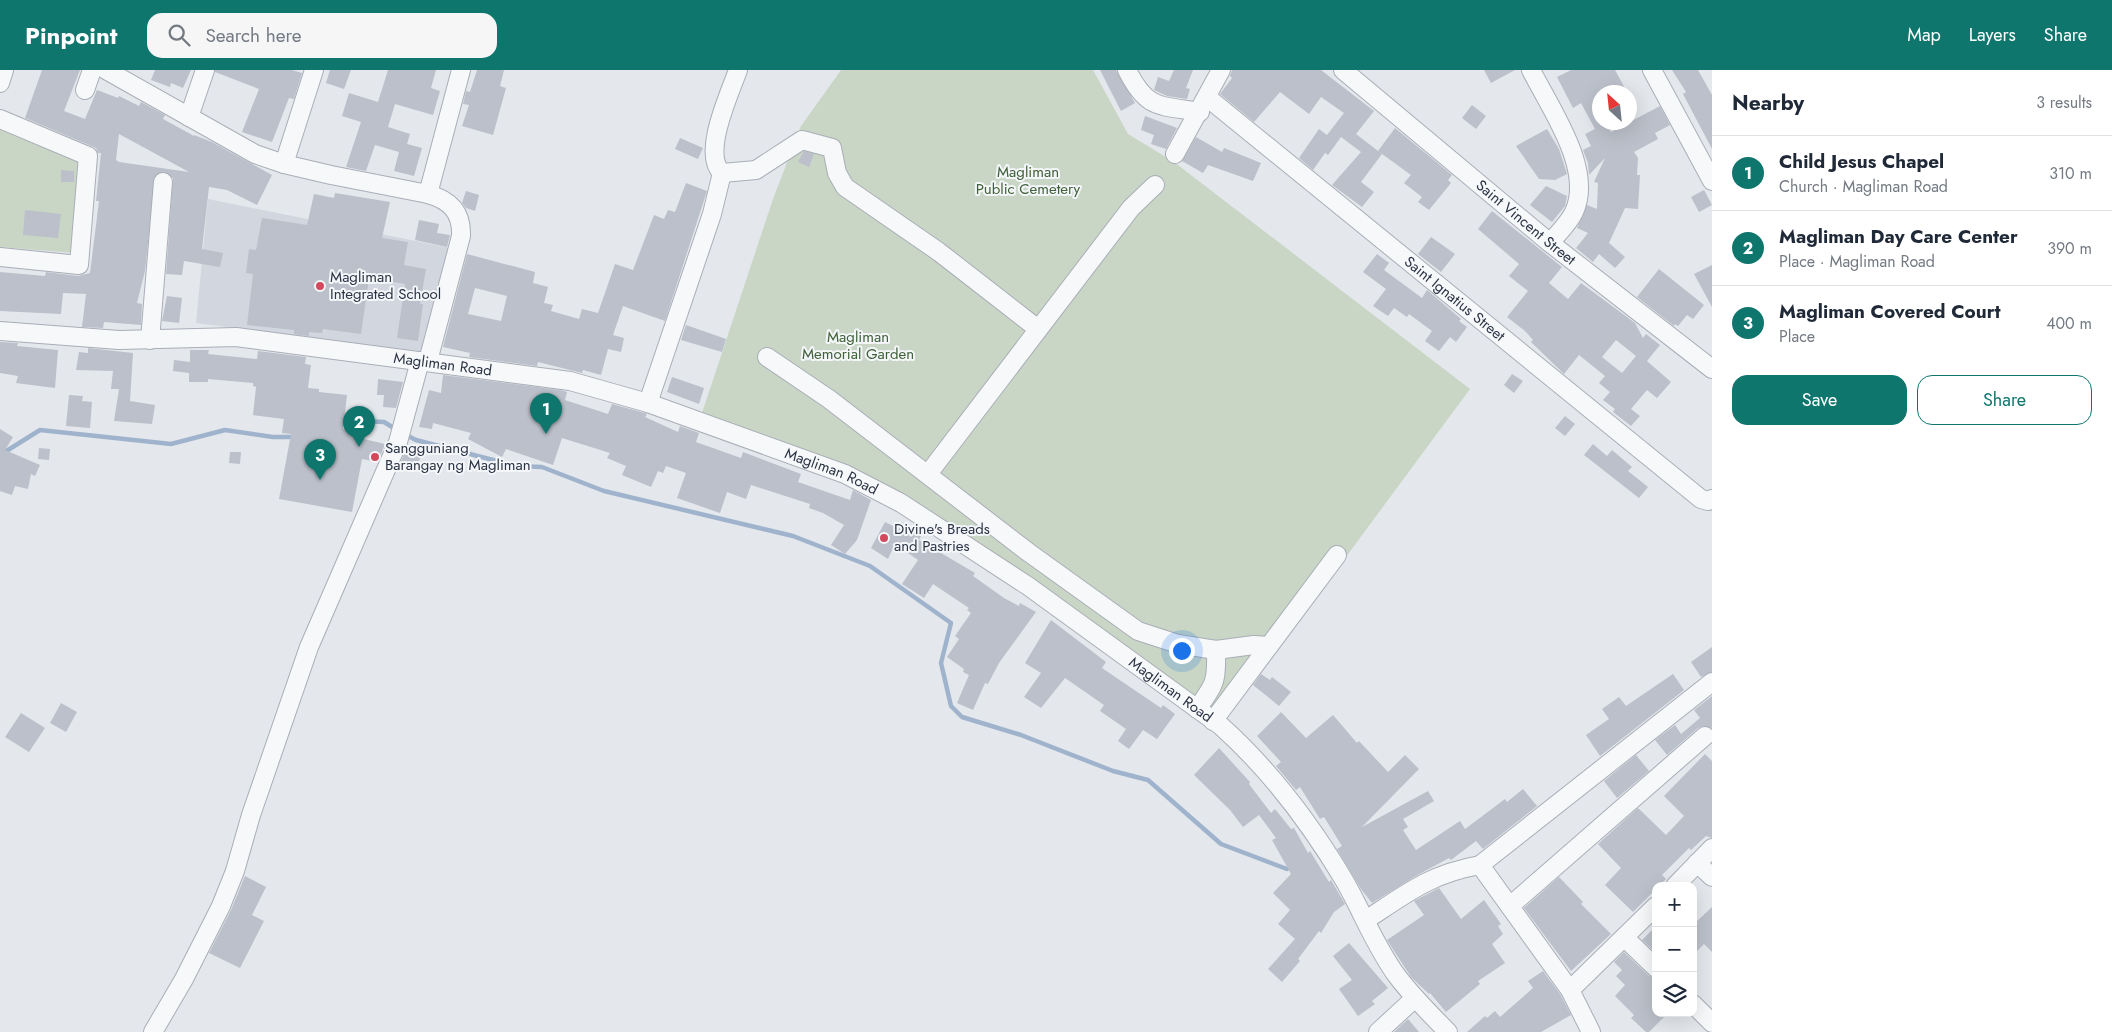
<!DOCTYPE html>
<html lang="en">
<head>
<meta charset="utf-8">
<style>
	body { margin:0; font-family:Jost,sans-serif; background:#f6f6f7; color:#1f2937 }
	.controls { position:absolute; right:15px; bottom:15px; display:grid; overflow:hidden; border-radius:10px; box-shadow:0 5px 20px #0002 }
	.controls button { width:45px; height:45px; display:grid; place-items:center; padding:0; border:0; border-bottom:1px solid #e0e1e3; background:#fff; color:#1f2937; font:25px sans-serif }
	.compass { position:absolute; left:1592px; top:15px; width:45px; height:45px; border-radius:50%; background:#fff; box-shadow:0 5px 20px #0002; rotate:333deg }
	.you { position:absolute; left:1181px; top:580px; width:18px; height:18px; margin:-12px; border:4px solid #fff; border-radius:50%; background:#1a73e8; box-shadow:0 0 0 8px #1a73e833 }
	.badge { display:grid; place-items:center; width:32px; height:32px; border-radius:50%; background:#0f766e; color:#fff; font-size:16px; font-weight:700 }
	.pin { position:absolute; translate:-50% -41px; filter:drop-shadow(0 1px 2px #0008) }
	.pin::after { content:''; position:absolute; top:26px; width:18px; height:15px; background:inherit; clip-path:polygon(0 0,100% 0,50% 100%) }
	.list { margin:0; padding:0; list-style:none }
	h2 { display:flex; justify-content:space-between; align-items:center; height:65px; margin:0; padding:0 20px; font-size:21px }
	h2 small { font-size:16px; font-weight:400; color:#747a83 }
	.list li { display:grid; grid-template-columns:32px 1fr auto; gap:15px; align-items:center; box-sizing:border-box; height:75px; padding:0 20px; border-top:1px solid #e0e1e3 }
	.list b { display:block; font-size:19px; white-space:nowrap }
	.list p { margin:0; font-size:16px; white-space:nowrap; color:#747a83 }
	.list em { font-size:16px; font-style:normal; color:#747a83 }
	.actions { display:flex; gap:10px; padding:15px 20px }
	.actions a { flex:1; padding:11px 0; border:1px solid #0f766e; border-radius:15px; text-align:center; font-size:18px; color:#0f766e }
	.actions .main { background:#0f766e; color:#fff }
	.icon { flex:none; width:28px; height:28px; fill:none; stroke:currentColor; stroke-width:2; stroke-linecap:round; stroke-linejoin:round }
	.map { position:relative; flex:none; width:1712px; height:962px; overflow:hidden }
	header { display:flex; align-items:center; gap:30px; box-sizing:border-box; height:70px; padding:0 25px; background:#0f766e; color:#fff }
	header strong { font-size:24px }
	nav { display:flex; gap:28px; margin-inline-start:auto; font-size:18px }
	.search { width:350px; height:45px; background:#f6f6f7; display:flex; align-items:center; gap:12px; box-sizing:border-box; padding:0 18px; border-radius:15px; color:#747a83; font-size:19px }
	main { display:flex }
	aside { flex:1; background:#fff }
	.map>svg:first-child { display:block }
	.built { fill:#d2d6de }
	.green { fill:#c9d6c5 }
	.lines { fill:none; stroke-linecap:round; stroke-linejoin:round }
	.stream { stroke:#9fb4cc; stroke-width:4.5 }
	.building { fill:#bbc0ca; fill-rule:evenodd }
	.minor-casing { stroke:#a9aeb7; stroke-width:20 }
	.minor { stroke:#f7f8fa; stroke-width:18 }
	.poi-dot { fill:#d1495b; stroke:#f4f6f9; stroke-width:2 }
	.labels { text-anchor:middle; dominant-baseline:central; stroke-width:4; stroke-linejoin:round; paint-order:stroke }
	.park-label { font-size:15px; fill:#3f6138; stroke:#f4f6f9 }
	.street-label { font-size:15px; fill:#2b3445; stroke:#f4f6f9 }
	.poi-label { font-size:15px; fill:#2b3445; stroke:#f4f6f9; text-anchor:start }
</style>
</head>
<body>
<header>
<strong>Pinpoint</strong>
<div class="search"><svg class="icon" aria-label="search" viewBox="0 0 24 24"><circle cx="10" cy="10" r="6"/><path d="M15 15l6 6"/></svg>Search here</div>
<nav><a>Map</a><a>Layers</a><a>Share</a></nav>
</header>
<main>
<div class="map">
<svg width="1712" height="962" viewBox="0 0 1712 962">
	<rect width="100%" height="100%" fill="#e4e7ec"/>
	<!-- built -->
	<polygon class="built" points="208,129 450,178 421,282 196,253"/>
	<!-- green -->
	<g class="green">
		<polygon points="841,0 1093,0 1128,64 1174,92 1470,319 1221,656 901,433 699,352 773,129 801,56"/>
		<polygon points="0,57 83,89 75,183 0,177"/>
	</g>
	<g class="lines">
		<!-- stream -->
		<g class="stream">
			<polyline points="340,350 384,352 397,360"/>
			<polyline points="404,364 416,370 516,396 542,397 604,421 793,466 870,496 951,553 941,593 951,636 962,647 1021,665 1113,701 1148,710 1221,774 1287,799"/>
			<polyline points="0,385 40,360 171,374 225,360 273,367 293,367"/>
		</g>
	</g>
	<!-- building -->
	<g class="building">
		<path d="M42 0H80L64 41 85 49 97 20 118 28 119 26 139 36 141 32 165 45 163 49 194 66V65L212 72 272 105 257 135 227 120 209 117 202 179 223 183 220 197 184 191 182 205 166 204 173 108 164 102 155 106 145 201 137 233 142 234 141 255 104 252 103 258 82 257 86 224 63 223 61 244 0 241V202L45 206 46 202 78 206 90 203 99 131H96L101 83H98L96 78 25 48ZM119 64 189 102 119 92 116 90Z"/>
		<polygon points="155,0 191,0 183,18 171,13 170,17 151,10"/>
		<polygon points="215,0 292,0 302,3 294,29 289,28 272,72 242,62 259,19 215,2"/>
		<polygon points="330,0 351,0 344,19 326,13"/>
		<polygon points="388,0 436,0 431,18 440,21 433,45 395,34 388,57 410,64 407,74 422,78 414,106 394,101 399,82 375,75 366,101 346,97 361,52 342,46 349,23 378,32"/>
		<polygon points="477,0 504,0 500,16 506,18 493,65 462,56 469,35 463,34 466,21 470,22"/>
		<polygon points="1100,0 1116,0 1135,33 1121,41"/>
		<polygon points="1174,0 1193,0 1186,18 1190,19 1187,29 1167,26 1154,20 1158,7 1169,11"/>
		<polygon points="1232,0 1321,0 1374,41 1356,64 1382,84 1361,112 1374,122 1362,137 1332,115 1361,82 1341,67 1328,85 1325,83 1313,100 1299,88 1319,59 1327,65 1344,43 1321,27 1309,44 1280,22 1254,52 1220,24 1232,8 1230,6"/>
		<polygon points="1484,0 1515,0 1491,13"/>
		<polygon points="1571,0 1615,0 1627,22 1600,22 1600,52 1606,52 1611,62 1660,36 1670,55 1655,63 1658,69 1634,82 1638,88 1637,105 1640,105 1638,139 1625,138 1609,173 1625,187 1615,198 1599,184 1593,192 1576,178 1588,163 1577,158 1587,135 1597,139 1598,113 1594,112 1605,88 1589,105 1588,93 1583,80 1591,76 1585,64 1595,59 1581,33 1573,38 1557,7"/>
		<polygon points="1672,0 1698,0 1712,25 1712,79 1683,24 1686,22"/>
		<polygon points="1472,35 1486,46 1476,59 1462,48"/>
		<polygon points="1145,46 1177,58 1166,79 1151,74 1154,65 1141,60"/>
		<polygon points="1395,58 1452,105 1448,110 1451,113 1429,140 1418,132 1422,127 1404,113 1411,105 1378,81"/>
		<polygon points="1547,59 1559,79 1567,104 1555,110 1539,109 1516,76"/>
		<polygon points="1196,67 1222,82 1224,78 1261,93 1253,111 1208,95 1203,103 1182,91"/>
		<polygon points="680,68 703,78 698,89 675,79"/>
		<polygon points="804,81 814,84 809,97 798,92"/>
		<polygon points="61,100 74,101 74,112 61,112"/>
		<path d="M686 113 707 121 665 251 623 236 613 265 624 268 621 282 608 279 601 305 583 300 582 303 538 292 537 296 469 287 470 283 443 277 467 184 535 202 533 213 548 217 544 233 553 235 551 241 579 249 582 239 598 243 615 194 633 200 654 145 664 149 668 140 675 142ZM475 218 507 226 501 251 468 244Z"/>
		<polygon points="1546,116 1567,126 1565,136 1552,152 1530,135"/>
		<polygon points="1704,120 1712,135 1699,142 1691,127"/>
		<polygon points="466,121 479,125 475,141 466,138 462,133"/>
		<polygon points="335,123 390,132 382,168 408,172 404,195 426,199 420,234 423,234 418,271 397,268 405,214 369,208 361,264 323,259 322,263 309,262 309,266 294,264 294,260 247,255 253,204 246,203 249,179 256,180 262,148 307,155 314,124 334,128"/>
		<polygon points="25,140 61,144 58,168 23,165"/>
		<path d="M1492 141 1562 197 1549 213 1568 229 1581 213 1635 253 1643 268 1646 264 1660 275 1647 291 1671 312 1657 328 1647 320 1631 339 1640 346 1631 356 1613 342 1615 339 1603 330 1610 322 1599 313 1605 306 1579 285 1564 304 1531 272 1533 270 1525 261 1507 247 1528 221 1509 206 1519 194 1478 159ZM1616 270 1636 286 1622 303 1602 287Z"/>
		<polygon points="419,150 439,154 437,163 450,165 447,177 415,170"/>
		<polygon points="1431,167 1455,184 1441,202 1418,184"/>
		<polygon points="1377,184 1389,193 1384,200 1422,228 1427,220 1461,249 1459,251 1467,257 1456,272 1450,267 1439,281 1425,271 1432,261 1409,244 1407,247 1394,238 1388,246 1373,236 1386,219 1363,202"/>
		<polygon points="1712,195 1712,237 1694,204"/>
		<polygon points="1659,199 1704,235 1693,249 1687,245 1678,256 1675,254 1674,256 1637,227"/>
		<polygon points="167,226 182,228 179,253 162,251"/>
		<polygon points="686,255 726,269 722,282 681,270"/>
		<polygon points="0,272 18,273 17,276 58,280 55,318 16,313 18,306 0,303"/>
		<polygon points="88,278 133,283 130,331 155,335 152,354 114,351 119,319 111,319 113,301 76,300 79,282 88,283"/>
		<polygon points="190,280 209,280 208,284 257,289 258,281 306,287 305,294 311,295 308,318 319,319 319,322 347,325 343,359 351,360 351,366 385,374 378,392 362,389 352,442 279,429 291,364 282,363 284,349 253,345 256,317 253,316 253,313 208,309 208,312 189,312 189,303 173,301 174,290 190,292"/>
		<polygon points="1512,304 1523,311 1514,323 1504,315"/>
		<polygon points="443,305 560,320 567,322 565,330 608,344 612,334 645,343 647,344 645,347 678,362 680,356 699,363 696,372 741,388 743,382 801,404 798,412 850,430 853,420 871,430 857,470 845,484 831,475 844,455 823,443 809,438 810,434 751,415 746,429 727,422 720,443 677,428 686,403 666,396 663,403 658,401 651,417 622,405 626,396 607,388 610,383 562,368 553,395 506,379 502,387 468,369 471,363 433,353 432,359 419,357 429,320 441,323"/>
		<polygon points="672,307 704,318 699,334 667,322"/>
		<polygon points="378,309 403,312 396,338 383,337 384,325 377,325"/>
		<polygon points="69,325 83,326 82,331 92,332 90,358 66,356"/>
		<polygon points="1565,346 1575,354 1565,366 1555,358"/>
		<polygon points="0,359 13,367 5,380 40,395 35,406 31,404 28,419 15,416 12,425 0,421"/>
		<polygon points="1593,374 1607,386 1612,380 1632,397 1628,401 1648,417 1639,428 1584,385"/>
		<polygon points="39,378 50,379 49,390 38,389"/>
		<polygon points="407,378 422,385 414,400 400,393"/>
		<polygon points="230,382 241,382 240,394 229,393"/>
		<polygon points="885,452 899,459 902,452 921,466 919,470 975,503 973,506 1004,528 1019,536 1020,533 1036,542 999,593 988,614 985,613 973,640 957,633 969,605 963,602 964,599 947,587 959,569 955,566 971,543 967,540 969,538 933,514 924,528 902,514 918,490 895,474 888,489 871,478"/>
		<polygon points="1051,550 1106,592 1102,598 1161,638 1163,635 1175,644 1157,669 1143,660 1129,679 1118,671 1126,659 1100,641 1104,635 1065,608 1041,638 1024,627 1041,603 1025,593"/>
		<polygon points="1712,577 1712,602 1701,607 1691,592"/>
		<polygon points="1261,604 1270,610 1272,607 1291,622 1279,636 1253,615"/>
		<polygon points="1673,604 1684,620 1600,686 1586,665 1609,649 1602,639 1619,627 1626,636"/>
		<polygon points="1712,626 1712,658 1703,656 1698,658 1667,685 1655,670 1675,655 1681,664 1700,648 1694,640"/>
		<polygon points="61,633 77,642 66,662 50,653"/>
		<polygon points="1281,642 1306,668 1333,645 1357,673 1359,671 1388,702 1405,685 1419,699 1362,757 1428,721 1434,731 1403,749 1408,757 1403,760 1416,780 1460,751 1465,759 1505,729 1507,732 1523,719 1537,736 1483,779 1476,771 1451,790 1449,788 1414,807 1372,833 1361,819 1337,779 1342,776 1324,747 1320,749 1300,717 1296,720 1276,696 1281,692 1257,666"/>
		<polygon points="21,643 45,658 29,682 5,667"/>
		<polygon points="1219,678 1250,712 1249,714 1271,743 1275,739 1291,759 1294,758 1308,783 1310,781 1329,812 1331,810 1345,834 1334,842 1321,863 1319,861 1298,889 1300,891 1282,912 1268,899 1295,869 1278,854 1290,840 1273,823 1291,804 1272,770 1276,768 1259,745 1243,757 1230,740 1194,705"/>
		<polygon points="1705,684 1712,691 1712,768 1706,766 1691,780 1689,778 1662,805 1666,809 1659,816 1656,816 1656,819 1633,842 1605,815 1621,798 1598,774 1638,738 1666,765 1684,746 1664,726"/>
		<polygon points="1636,685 1649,701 1617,728 1604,711"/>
		<polygon points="245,806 266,817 252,845 264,851 240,898 209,883 231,840"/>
		<polygon points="1559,807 1583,832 1581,834 1611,864 1571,901 1524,838"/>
		<polygon points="1439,818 1461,849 1484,830 1501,854 1498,856 1503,864 1492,874 1505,893 1478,911 1480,914 1446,942 1430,923 1429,924 1411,907 1387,870 1424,845 1414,831"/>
		<polygon points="1712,837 1712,882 1704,874 1693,885 1693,855"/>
		<polygon points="1656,856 1656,883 1642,870"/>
		<polygon points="1349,873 1388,918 1372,931 1375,934 1358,946 1339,919 1352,910 1333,886"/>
		<polygon points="1624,882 1649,906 1656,908 1656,943 1668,943 1649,962 1646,962 1631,948 1634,945 1615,926 1625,915 1616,906 1622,900 1614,892"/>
		<polygon points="1543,901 1560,924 1571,945 1541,962 1467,962 1485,946 1487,948 1495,941 1500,947 1533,918 1528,911"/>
		<polygon points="1408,949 1419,962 1394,962"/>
	</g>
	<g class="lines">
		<!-- minor casing -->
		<g class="minor-casing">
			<g id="minor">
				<path d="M106 0 255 84 284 94 331 105 428 124C450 130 462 142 461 166L428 291"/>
				<path d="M738 0C730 23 701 84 722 103L756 100 802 70 832 78 837 103 845 117 939 182 1038 259"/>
				<path d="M1127 0C1147 40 1159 35 1200 42"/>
				<path id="s1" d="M1343 0 1550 173 1712 299"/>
				<path d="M1531 0C1550 38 1594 99 1574 142 1569 153 1558 163 1550 173"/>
				<polyline points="1652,0 1712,111"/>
				<polyline points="0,13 4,0"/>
				<polyline points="85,20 92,0"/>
				<path id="s2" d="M1208 28 1701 429 1708 431 1712 429"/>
				<polyline points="189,47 205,0"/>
				<polyline points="0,49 88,86 79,195 0,187"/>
				<polyline points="1175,84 1221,0"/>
				<polyline points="284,94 314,0"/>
				<polyline points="428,124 461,0"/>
				<path id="s3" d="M0 261 119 270 236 267 570 311 648 333 845 404 901 433 1028 516 1221 656C1270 700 1310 753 1344 810 1362 841 1375 876 1397 906 1412 926 1430 944 1448 962"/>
				<polyline points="150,270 163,112"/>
				<polyline points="767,287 829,329 1028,482 1138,561 1178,574 1216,580 1254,575 1269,576"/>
				<polyline points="648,333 712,144 722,103"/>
				<polyline points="928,404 1131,138 1155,115"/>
				<path d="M1197 639C1215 614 1217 612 1216 580"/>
				<polyline points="1213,651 1337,485"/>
				<polyline points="1697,793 1712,807"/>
				<polyline points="1675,816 1712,778"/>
				<polyline points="1510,836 1705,666"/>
				<path d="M1366 850C1407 823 1430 804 1480 795"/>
				<polyline points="1625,868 1656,898"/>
				<polyline points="1570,920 1656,836"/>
				<polyline points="1693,934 1712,953"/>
				<polyline points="153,962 184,909 221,836 235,801 251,745 309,577 398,372 420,291"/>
				<polyline points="1378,962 1415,928"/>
				<polyline points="1591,962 1570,920 1480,795 1712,612"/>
			</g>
		</g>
		<!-- minor -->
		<use href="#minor" class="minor"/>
	</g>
	<!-- markers -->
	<g class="poi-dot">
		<circle cx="320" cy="216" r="5"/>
		<circle cx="375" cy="387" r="5"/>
		<circle cx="884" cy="468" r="5"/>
	</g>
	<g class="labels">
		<!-- park labels -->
		<g class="park-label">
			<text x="1028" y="102">Magliman<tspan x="1028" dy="17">Public Cemetery</tspan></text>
			<text x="858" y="267">Magliman<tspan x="858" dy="17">Memorial Garden</tspan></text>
		</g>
		<!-- street labels -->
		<g class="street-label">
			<text stroke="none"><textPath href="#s1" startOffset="238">Saint Vincent Street</textPath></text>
			<text stroke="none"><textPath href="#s2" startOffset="318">Saint Ignatius Street</textPath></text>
			<text stroke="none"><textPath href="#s3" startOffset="445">Magliman Road</textPath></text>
			<text stroke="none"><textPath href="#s3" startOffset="850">Magliman Road</textPath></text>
			<text stroke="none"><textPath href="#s3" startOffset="1255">Magliman Road</textPath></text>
		</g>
		<!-- poi labels -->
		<g class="poi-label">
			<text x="330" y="207">Magliman<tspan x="330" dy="17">Integrated School</tspan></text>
			<text x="385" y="378">Sangguniang<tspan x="385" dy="17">Barangay ng Magliman</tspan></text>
			<text x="894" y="459">Divine's Breads<tspan x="894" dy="17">and Pastries</tspan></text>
		</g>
	</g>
</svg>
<div class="controls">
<button>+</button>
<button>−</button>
<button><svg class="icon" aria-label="layers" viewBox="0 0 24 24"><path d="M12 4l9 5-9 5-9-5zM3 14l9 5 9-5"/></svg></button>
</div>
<svg class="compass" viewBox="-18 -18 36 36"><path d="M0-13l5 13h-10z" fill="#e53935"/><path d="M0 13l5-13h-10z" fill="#747a83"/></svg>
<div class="you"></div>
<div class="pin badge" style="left:546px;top:364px">1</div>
<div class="pin badge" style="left:359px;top:377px">2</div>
<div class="pin badge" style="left:320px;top:410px">3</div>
</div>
<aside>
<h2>Nearby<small>3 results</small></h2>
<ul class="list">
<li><span class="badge">1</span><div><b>Child Jesus Chapel</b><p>Church · Magliman Road</p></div><em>310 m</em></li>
<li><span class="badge">2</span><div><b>Magliman Day Care Center</b><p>Place · Magliman Road</p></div><em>390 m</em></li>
<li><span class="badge">3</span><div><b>Magliman Covered Court</b><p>Place</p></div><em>400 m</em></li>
</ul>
<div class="actions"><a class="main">Save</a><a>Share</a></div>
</aside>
</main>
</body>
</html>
